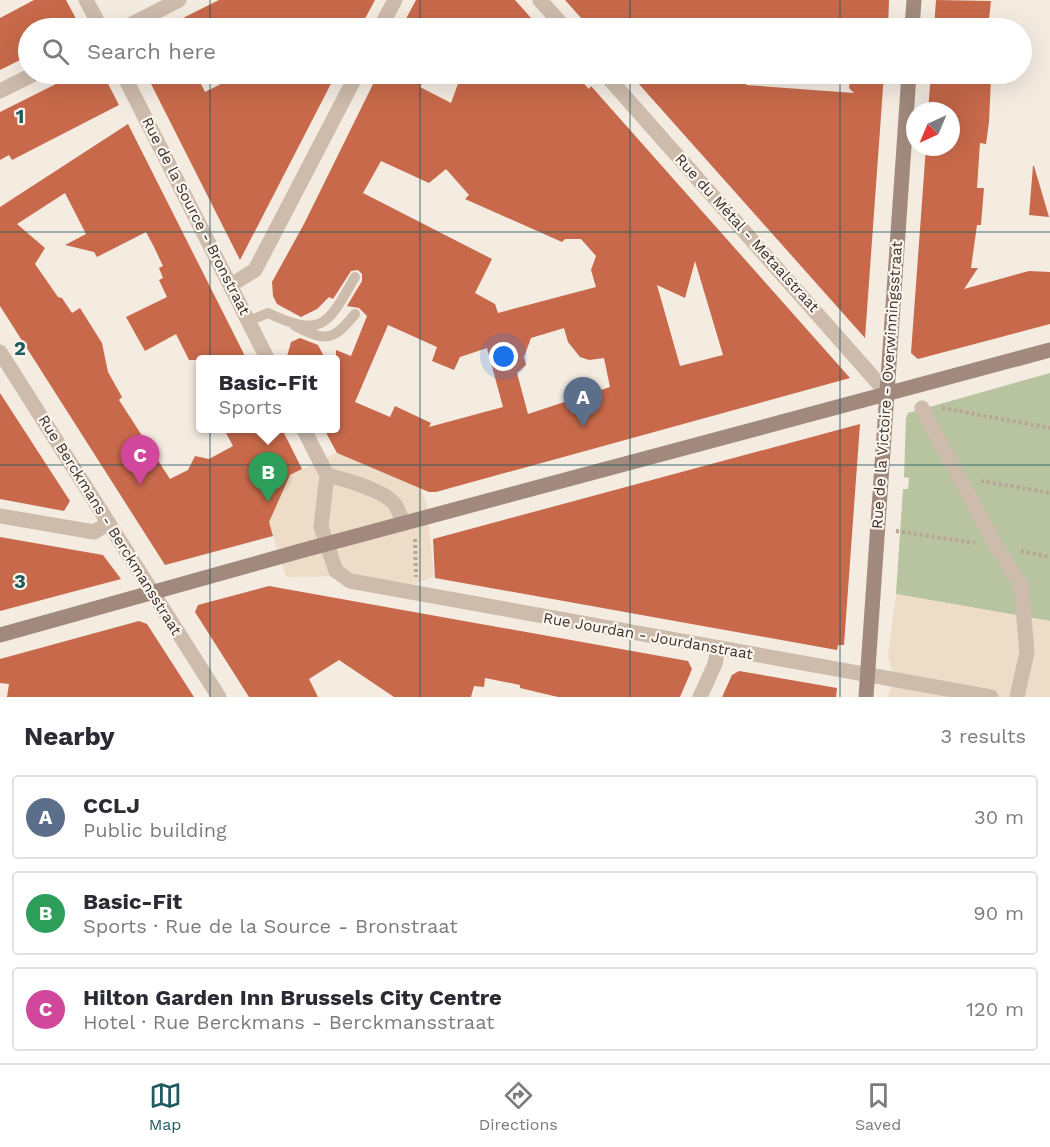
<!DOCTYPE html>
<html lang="en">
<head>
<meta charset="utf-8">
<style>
	body { margin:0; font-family:"Work Sans",sans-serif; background:#f2f2f3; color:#2b2b33 }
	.compass { position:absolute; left:906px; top:102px; width:54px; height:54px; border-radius:50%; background:#fff; box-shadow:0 6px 24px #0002; rotate:224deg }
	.you { position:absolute; left:504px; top:357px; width:21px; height:21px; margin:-15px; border:4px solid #fff; border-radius:50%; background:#1a73e8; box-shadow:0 0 0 9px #1a73e833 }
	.badge { display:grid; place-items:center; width:39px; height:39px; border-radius:50%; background:#1f5a5e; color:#fff; font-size:20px; font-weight:700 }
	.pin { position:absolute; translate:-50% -50px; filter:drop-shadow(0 2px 3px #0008) }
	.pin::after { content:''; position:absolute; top:32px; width:21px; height:18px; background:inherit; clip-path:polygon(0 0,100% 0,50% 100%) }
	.popup { position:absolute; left:196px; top:355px; width:144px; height:78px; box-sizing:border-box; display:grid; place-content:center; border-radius:6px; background:#fff; filter:drop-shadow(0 2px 4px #0005); font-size:20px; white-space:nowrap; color:#7c7c81 }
	.popup b { font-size:22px; color:#2b2b33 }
	.popup::after { content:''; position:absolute; left:50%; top:100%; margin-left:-12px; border:12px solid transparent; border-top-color:#fff }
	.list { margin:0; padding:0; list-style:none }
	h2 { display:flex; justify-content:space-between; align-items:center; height:78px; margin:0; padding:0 24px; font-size:26px }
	h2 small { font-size:20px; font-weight:400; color:#7c7c81 }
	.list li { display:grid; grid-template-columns:39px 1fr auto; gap:18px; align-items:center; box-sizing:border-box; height:84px; margin:0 12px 12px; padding:0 12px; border:2px solid #e1e1e2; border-radius:6px }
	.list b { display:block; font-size:22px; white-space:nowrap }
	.list p { margin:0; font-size:20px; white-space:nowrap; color:#7c7c81 }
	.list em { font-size:20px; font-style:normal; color:#7c7c81 }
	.icon { flex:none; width:33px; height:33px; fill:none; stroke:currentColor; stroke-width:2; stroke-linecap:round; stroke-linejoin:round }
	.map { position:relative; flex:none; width:1050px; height:697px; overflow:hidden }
	.search { position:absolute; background:#fff; box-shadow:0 6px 24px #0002; left:18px; right:18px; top:18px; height:66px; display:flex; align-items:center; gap:15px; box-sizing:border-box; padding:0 21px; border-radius:33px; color:#7c7c81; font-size:22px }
	.sheet { height:366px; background:#fff }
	nav { display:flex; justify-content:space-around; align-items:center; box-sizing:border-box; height:84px; border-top:2px solid #e1e1e2; background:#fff; font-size:16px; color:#7c7c81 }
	nav a { display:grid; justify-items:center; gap:3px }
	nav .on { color:#1f5a5e }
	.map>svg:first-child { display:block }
	.green { fill:#b8c4a0 }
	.plaza { fill:#ecdcc8 }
	.building { fill:#c8694b; fill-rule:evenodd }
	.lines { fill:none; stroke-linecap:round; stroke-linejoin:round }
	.path { stroke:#b9a596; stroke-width:4; stroke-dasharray:3 3; stroke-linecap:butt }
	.lane { stroke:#cdbbac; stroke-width:10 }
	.street { stroke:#cdbbac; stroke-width:15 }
	.secondary { stroke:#a18a7d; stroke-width:15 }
	.grid { fill:none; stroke:#1f5a5e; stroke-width:1.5; stroke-opacity:0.55 }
	.labels { text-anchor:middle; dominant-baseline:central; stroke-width:4.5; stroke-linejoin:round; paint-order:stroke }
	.street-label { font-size:15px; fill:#3b302b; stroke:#fbf5ee }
	.grid-label { font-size:20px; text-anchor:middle; font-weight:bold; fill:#1f5a5e; stroke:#fbf5ee; stroke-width:4.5; stroke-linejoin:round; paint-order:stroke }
</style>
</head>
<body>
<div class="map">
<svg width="1050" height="697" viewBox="0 0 1050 697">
	<rect width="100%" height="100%" fill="#f4ebe1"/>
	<!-- green -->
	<polygon class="green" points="1050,373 1050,621 896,594 903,489 908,489 909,478 904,477 906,418 908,413"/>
	<!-- plaza -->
	<g class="plaza">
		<polygon points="336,453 421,488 427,506 434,576 408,587 348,576 286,577 268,519 287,477"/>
		<polygon points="896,594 1050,621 1050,697 887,697 895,679 888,657"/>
	</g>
	<!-- building -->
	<g class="building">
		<polygon points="34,0 66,0 81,28 28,28 28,56 0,70 0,18"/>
		<polygon points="219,0 375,0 360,28 163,28"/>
		<polygon points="416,0 515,0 540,28 401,28"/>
		<polygon points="565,0 889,0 888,28 834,28 834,26 782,21 782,28 590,28"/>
		<polygon points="936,0 991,1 988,28 934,28"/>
		<polygon points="76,74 103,74 119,105 12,160 9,155 0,160 0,112"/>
		<polygon points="146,74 196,74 205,92 241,74 336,74 240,260"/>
		<path d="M378 74H428L420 87 451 103 459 81 468 74H495L502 82 511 74H575L589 89 591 86 850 378 436 492H429L337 453 324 429H336V350L351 356 367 316 359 308 347 306 362 281V274L358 270 351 271 333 299 329 297 317 309 301 317 277 304 273 296 272 282 304 224ZM381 161 429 183 446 169 469 195 465 199 562 242 565 239H581L596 256 591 270 596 287 498 313 495 304 475 293 492 259 363 193ZM695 261 723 355 680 366 657 285 685 298ZM388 325 437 347 432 361 454 370 460 357 487 348 503 407 429 427 431 423 395 406 390 417 355 402ZM564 328 568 342 580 357 589 360 604 358 610 387 528 414 517 373 526 365 524 357 531 338Z"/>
		<polygon points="630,74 735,74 747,77 746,85 854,93 849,88 851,74 884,74 865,338"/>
		<polygon points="931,74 976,74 975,76 991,78 989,122 986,144 980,143 977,188 984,188 981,225 977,225 971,268 978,268 964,289 1029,271 1050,272 1050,324 918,359 911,353 926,147 951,147 951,111 928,111"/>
		<polygon points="128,124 247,360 189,360 176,334 145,351 126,317 167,297 159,280 163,278 159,268 163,266 154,247 146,232 97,257 94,252 65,245 86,234 65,193 17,224 45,248 35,264 58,297 62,298 72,313 80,308 102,343 108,372 122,397 119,400 170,479 188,470 195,456 209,459 233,446 224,429 282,429 302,469 290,475 269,522 273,536 165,565 0,306 0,207"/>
		<polygon points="1033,166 1034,166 1049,217 1029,215"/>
		<polygon points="300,338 318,345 326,360 286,360 291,342"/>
		<polygon points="0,393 70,501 64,511 0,499"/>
		<polygon points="860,424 844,645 838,645 837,650 435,578 433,539"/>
		<polygon points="0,537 103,555 121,579 0,611"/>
		<polygon points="269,586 688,661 692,669 680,697 558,697 520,688 520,685 485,678 484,687 474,686 471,697 394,697 339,660 309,679 318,697 249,697 195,612 198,605"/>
		<polygon points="139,621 147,624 194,697 7,697 9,684 0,683 0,659"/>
		<polygon points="739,671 837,688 836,697 722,697 732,675"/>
	</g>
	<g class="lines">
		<!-- path -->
		<g class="path">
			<polyline points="942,408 1050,428"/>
			<polyline points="981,481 1050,493"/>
			<polyline points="896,531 975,543"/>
			<polyline points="415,539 416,577"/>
			<polyline points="1021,551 1050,557"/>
		</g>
		<!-- lane -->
		<g class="lane">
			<path d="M249 321 268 313C323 339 328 324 355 277"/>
			<path d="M295 326C327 342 333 341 355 314"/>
		</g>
		<!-- street -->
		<g class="street">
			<polyline points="86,0 101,28"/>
			<polyline points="540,0 565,28"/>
			<polyline points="124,28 179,0"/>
			<polyline points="380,28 395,0"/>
			<polyline points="123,74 268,360"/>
			<polyline points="605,74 887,393"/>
			<polyline points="0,91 34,74"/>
			<polyline points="231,285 255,270 357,74"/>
			<polyline points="0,352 219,697"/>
			<polyline points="922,408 996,546 1021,585 1027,652 1017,697"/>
			<polyline points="303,428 327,475"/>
			<polyline points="327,475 321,527 336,571 350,581 991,697"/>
			<path d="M327 475C343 479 388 491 396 506 399 511 401 518 403 524"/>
			<polyline points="0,516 94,532 109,523"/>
			<polyline points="700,697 715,664 718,649"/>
		</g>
		<!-- secondary -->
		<g class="secondary">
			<polyline points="912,28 914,0"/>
			<polyline points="0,635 304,550 1050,350"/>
			<polyline points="866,697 909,74"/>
		</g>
	</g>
	<!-- grid -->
	<path class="grid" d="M210 0V28M420 0V28M630 0V28M840 0V28M210 74V697M420 74V697M630 74V697M840 74V697M0 232H1050M0 465H1050"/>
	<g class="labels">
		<!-- street labels -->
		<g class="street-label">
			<text transform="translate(196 216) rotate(63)">Rue de la Source - Bronstraat</text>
			<text transform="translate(747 233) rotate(48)">Rue du Métal - Metaalstraat</text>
			<text transform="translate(887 385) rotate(-86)">Rue de la Victoire - Overwinningsstraat</text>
			<text transform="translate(110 525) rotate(58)">Rue Berckmans - Berckmansstraat</text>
			<text transform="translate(648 636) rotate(10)">Rue Jourdan - Jourdanstraat</text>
		</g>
	</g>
	<g class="grid-label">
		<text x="20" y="123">1</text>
		<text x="20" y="355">2</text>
		<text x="20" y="588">3</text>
	</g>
</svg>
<svg class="compass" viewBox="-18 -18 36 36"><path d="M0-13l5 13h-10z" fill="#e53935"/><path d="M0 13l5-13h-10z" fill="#7c7c81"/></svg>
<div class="you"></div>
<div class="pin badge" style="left:583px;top:427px;background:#5c6f8a">A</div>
<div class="pin badge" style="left:268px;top:502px;background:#2e9e5b">B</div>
<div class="popup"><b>Basic-Fit</b>Sports</div>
<div class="pin badge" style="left:140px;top:485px;background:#d1479c">C</div>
<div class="search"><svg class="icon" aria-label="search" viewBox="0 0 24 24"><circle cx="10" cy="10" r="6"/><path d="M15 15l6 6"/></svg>Search here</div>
</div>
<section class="sheet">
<h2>Nearby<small>3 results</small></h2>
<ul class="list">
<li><span class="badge" style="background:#5c6f8a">A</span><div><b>CCLJ</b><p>Public building</p></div><em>30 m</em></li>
<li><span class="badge" style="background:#2e9e5b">B</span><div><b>Basic-Fit</b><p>Sports · Rue de la Source - Bronstraat</p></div><em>90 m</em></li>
<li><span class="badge" style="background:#d1479c">C</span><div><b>Hilton Garden Inn Brussels City Centre</b><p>Hotel · Rue Berckmans - Berckmansstraat</p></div><em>120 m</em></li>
</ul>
</section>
<nav>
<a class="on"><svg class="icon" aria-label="map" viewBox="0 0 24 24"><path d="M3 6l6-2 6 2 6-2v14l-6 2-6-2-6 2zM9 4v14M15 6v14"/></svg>Map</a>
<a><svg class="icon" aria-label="directions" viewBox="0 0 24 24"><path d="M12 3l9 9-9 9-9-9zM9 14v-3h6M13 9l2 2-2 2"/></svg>Directions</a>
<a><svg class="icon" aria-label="saved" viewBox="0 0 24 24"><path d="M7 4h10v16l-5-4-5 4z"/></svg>Saved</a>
</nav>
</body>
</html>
